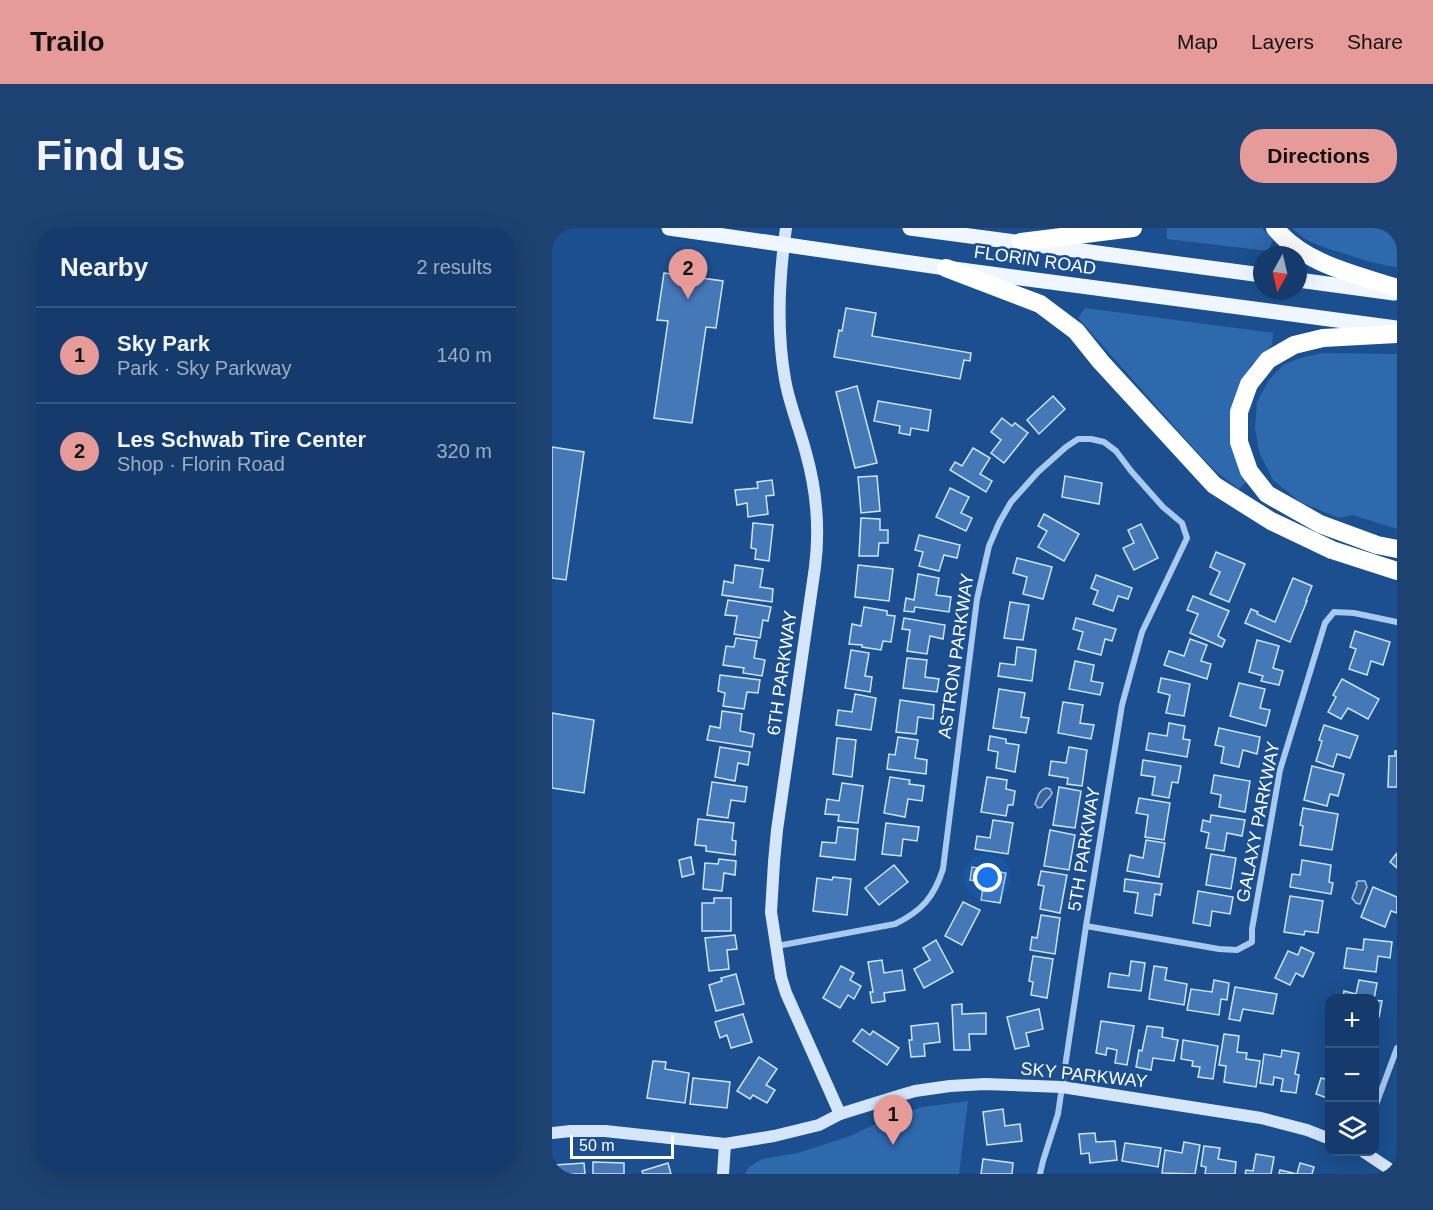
<!DOCTYPE html>
<html lang="en">
<head>
<meta charset="utf-8">
<style>
	body { margin:0; font-family:Arial,sans-serif; background:#1d4271; color:#f1f3f6 }
	.controls { position:absolute; right:18px; bottom:18px; display:grid; overflow:hidden; border-radius:12px; box-shadow:0 6px 24px #0002 }
	.controls button { width:54px; height:54px; display:grid; place-items:center; padding:0; border:0; border-bottom:2px solid #33557e; background:#143b6b; color:#f1f3f6; font:30px sans-serif }
	.compass { position:absolute; left:701px; top:18px; width:54px; height:54px; border-radius:50%; background:#143b6b; box-shadow:0 6px 24px #0002; rotate:188deg }
	.scale { position:absolute; left:18px; bottom:15px; width:104px; box-sizing:border-box; padding-left:6px; border:3px solid #fff; border-top:0; font-size:16px; line-height:21px; white-space:nowrap; color:#fff; -webkit-text-stroke:4px #1b4f8f; paint-order:stroke }
	.you { position:absolute; left:436px; top:650px; width:21px; height:21px; margin:-15px; border:4px solid #fff; border-radius:50%; background:#1a73e8; box-shadow:0 0 0 9px #1a73e833 }
	.badge { display:grid; place-items:center; width:39px; height:39px; border-radius:50%; background:#e69b98; color:#111; font-size:20px; font-weight:700 }
	.pin { position:absolute; translate:-50% -50px; filter:drop-shadow(0 2px 3px #0008) }
	.pin::after { content:''; position:absolute; top:32px; width:21px; height:18px; background:inherit; clip-path:polygon(0 0,100% 0,50% 100%) }
	.list { margin:0; padding:0; list-style:none }
	h2 { display:flex; justify-content:space-between; align-items:center; height:78px; margin:0; padding:0 24px; font-size:26px }
	h2 small { font-size:20px; font-weight:400; color:#9dadc1 }
	.list li { display:grid; grid-template-columns:39px 1fr auto; gap:18px; align-items:center; box-sizing:border-box; height:96px; padding:0 24px; border-top:2px solid #33557e }
	.list b { display:block; font-size:22px; white-space:nowrap }
	.list p { margin:0; font-size:20px; white-space:nowrap; color:#9dadc1 }
	.list em { font-size:20px; font-style:normal; color:#9dadc1 }
	.icon { flex:none; width:33px; height:33px; fill:none; stroke:currentColor; stroke-width:2; stroke-linecap:round; stroke-linejoin:round }
	.map { position:relative; flex:none; width:845px; height:946px; overflow:hidden; border-radius:24px }
	header { display:flex; align-items:center; gap:36px; box-sizing:border-box; height:84px; padding:0 30px; background:#e69b98; color:#111 }
	header strong { font-size:28px }
	nav { display:flex; gap:33px; margin-inline-start:auto; font-size:21px }
	.intro { display:flex; align-items:center; justify-content:space-between; box-sizing:border-box; height:144px; padding:0 36px }
	h1 { margin:0; font-size:42px }
	.button { padding:15px 27px; border-radius:24px; background:#e69b98; color:#111; font-size:21px; font-weight:700 }
	main { display:flex; gap:36px; padding:0 36px }
	aside { flex:1; background:#143b6b; border-radius:24px; box-shadow:0 6px 24px #0002 }
	.map>svg:first-child { display:block }
	.green { fill:#2e69ad }
	.water { fill:#3c6290; stroke:#9cc4f0; stroke-width:1.5 }
	.building { fill:#4478b7; stroke:#cfe3fa; stroke-width:1.5 }
	.lines { fill:none; stroke-linecap:round; stroke-linejoin:round }
	.street { stroke:#a9c9ee; stroke-width:6 }
	.secondary { stroke:#d6e6fa; stroke-width:12 }
	.primary { stroke:#f0f6ff; stroke-width:15 }
	.highway { stroke:#fff; stroke-width:18 }
	.labels { text-anchor:middle; dominant-baseline:central; stroke-width:5; stroke-linejoin:round; paint-order:stroke }
	.street-label { font-size:18px; fill:#fff; stroke:#1b4f8f }
</style>
</head>
<body>
<header>
<strong>Trailo</strong>
<nav><a>Map</a><a>Layers</a><a>Share</a></nav>
</header>
<div class="intro"><h1>Find us</h1><a class="button">Directions</a></div>
<main>
<aside>
<h2>Nearby<small>2 results</small></h2>
<ul class="list">
<li><span class="badge">1</span><div><b>Sky Park</b><p>Park · Sky Parkway</p></div><em>140 m</em></li>
<li><span class="badge">2</span><div><b>Les Schwab Tire Center</b><p>Shop · Florin Road</p></div><em>320 m</em></li>
</ul>
</aside>
<div class="map">
<svg width="845" height="946" viewBox="0 0 845 946">
	<rect width="100%" height="100%" fill="#1b4f8f"/>
	<!-- green -->
	<g class="green">
		<polygon points="615,0 710,0 721,12 716,23 615,11"/>
		<path d="M740 0H845V39C826 37 812 32 794 26 774 20 755 16 740 0Z"/>
		<polygon points="533,80 721,105 720,117 699,137 690,153 696,252 687,261 662,242 637,215 526,90"/>
		<polygon points="769,125 845,126 845,301 801,287 787,290 748,274 721,252 707,224 703,199 705,174 717,152 731,137 745,131"/>
		<polygon points="416,873 407,946 193,946 197,939 210,931 246,925 298,908 339,889 370,879"/>
	</g>
	<!-- water -->
	<g class="water">
		<path d="M494 560 498 561 500 565C498 571 492 573 490 579L486 580 483 576C486 569 486 563 494 560Z"/>
		<polygon points="806,653 813,653 815,659 808,676 804,675 800,670 805,657 804,655"/>
	</g>
	<!-- building -->
	<g class="building">
		<polygon points="112,45 171,53 164,100 154,99 140,195 102,190 116,93 105,92"/>
		<polygon points="294,80 324,85 320,108 419,125 418,133 412,132 408,151 282,129 287,102 290,103"/>
		<polygon points="305,158 325,235 303,240 284,164"/>
		<polygon points="501,168 513,181 487,206 475,192"/>
		<polygon points="326,173 379,182 376,203 359,200 358,207 347,205 348,198 322,193"/>
		<polygon points="450,190 460,198 463,195 476,205 452,235 439,225 449,212 439,204"/>
		<polygon points="0,219 32,224 14,352 0,350"/>
		<polygon points="421,220 438,230 428,246 440,253 434,264 398,242 403,234 410,238"/>
		<polygon points="325,248 328,283 309,285 306,249"/>
		<polygon points="513,248 550,255 547,276 510,269"/>
		<polygon points="220,252 222,267 214,268 216,286 196,289 195,275 185,277 183,262 206,260 205,254"/>
		<polygon points="398,260 417,269 409,285 420,290 414,303 384,289"/>
		<polygon points="492,286 527,306 512,333 486,319 495,303 486,298"/>
		<polygon points="309,290 328,291 328,302 336,302 336,315 327,315 326,328 307,328"/>
		<polygon points="201,295 221,297 217,333 203,331 204,321 199,320"/>
		<polygon points="589,296 606,330 582,342 571,320 582,315 576,302"/>
		<polygon points="367,307 408,317 405,330 392,327 387,343 367,338 371,324 363,322"/>
		<polygon points="664,324 693,336 677,374 658,366 668,344 658,339"/>
		<polygon points="465,330 500,339 491,371 471,366 475,349 461,345"/>
		<polygon points="183,337 211,341 208,359 221,361 220,374 170,367 172,353 181,355"/>
		<polygon points="306,337 341,341 337,373 303,369"/>
		<polygon points="366,346 387,350 384,367 399,369 397,384 363,379 362,384 352,383 354,370 362,372"/>
		<polygon points="544,347 580,360 576,371 566,368 561,383 541,376 546,363 539,360"/>
		<polygon points="741,350 760,358 754,373 755,373 738,414 693,395 699,381 706,384 705,386 723,394"/>
		<polygon points="641,368 677,383 666,408 673,412 670,419 638,405 646,386 635,382"/>
		<polygon points="176,372 219,379 216,393 211,392 208,410 182,406 185,388 173,387"/>
		<polygon points="458,374 477,377 471,412 452,410"/>
		<polygon points="312,379 335,383 335,387 343,388 339,414 331,413 329,422 310,419 310,417 297,416 300,396 309,398"/>
		<polygon points="352,390 393,397 391,411 378,408 375,426 355,423 358,402 350,401"/>
		<polygon points="524,390 564,401 560,413 553,411 549,427 526,421 531,404 521,401"/>
		<polygon points="803,403 838,414 831,437 819,433 815,447 797,441 804,421 798,419"/>
		<polygon points="184,410 205,413 202,430 213,432 210,448 191,445 192,440 171,437 174,418 182,419"/>
		<polygon points="638,411 655,417 649,433 659,436 655,451 612,437 617,423 632,428"/>
		<polygon points="705,412 727,418 721,440 731,443 727,457 709,453 711,448 697,444"/>
		<polygon points="465,419 484,422 480,453 446,448 448,435 463,437"/>
		<polygon points="299,422 317,425 313,448 320,449 318,464 293,460"/>
		<polygon points="355,430 375,432 373,449 387,451 385,464 351,460"/>
		<polygon points="523,433 542,437 539,453 551,455 548,467 517,461"/>
		<polygon points="168,447 208,452 206,465 195,464 192,481 171,478 173,465 166,463"/>
		<polygon points="609,450 638,456 632,488 614,485 618,467 606,464"/>
		<polygon points="790,451 827,471 816,491 796,480 789,491 776,484 784,469 781,467"/>
		<polygon points="687,455 713,461 708,480 718,482 714,498 678,488"/>
		<polygon points="447,461 473,465 469,489 477,490 474,505 441,500"/>
		<polygon points="303,466 324,470 319,502 284,497 286,482 300,484"/>
		<polygon points="348,472 382,477 381,491 366,489 364,506 344,504"/>
		<polygon points="511,474 531,477 528,495 542,497 539,511 506,505"/>
		<polygon points="170,483 190,486 188,503 202,506 200,519 155,512 158,498 168,500"/>
		<polygon points="0,485 42,492 32,565 0,560"/>
		<polygon points="617,495 633,498 631,511 638,512 635,529 594,522 597,505 615,508"/>
		<polygon points="772,497 806,508 798,530 785,526 781,539 764,533 770,513 767,512"/>
		<polygon points="667,500 708,509 705,526 691,522 687,539 669,535 672,519 663,517"/>
		<polygon points="438,508 454,511 454,515 467,517 463,544 444,540 446,524 436,522"/>
		<polygon points="346,509 366,512 363,530 375,532 374,546 335,541 337,526 343,527"/>
		<polygon points="285,510 304,512 300,549 281,546"/>
		<polygon points="168,519 198,524 196,537 186,535 183,553 163,549"/>
		<polygon points="517,519 535,522 530,558 515,556 516,550 497,547 499,533 514,535"/>
		<polygon points="843,523 845,523 845,559 836,559 837,528 843,528"/>
		<polygon points="591,532 629,538 626,555 620,554 617,570 600,567 603,549 589,547"/>
		<polygon points="760,538 792,546 786,568 778,566 775,578 752,572"/>
		<polygon points="662,547 698,553 693,584 667,579 669,567 659,565"/>
		<polygon points="338,549 358,552 357,556 372,558 370,573 356,571 353,589 332,585"/>
		<polygon points="435,549 455,552 454,561 463,563 461,577 456,577 454,588 429,584"/>
		<polygon points="160,554 195,559 193,574 179,572 176,590 155,587"/>
		<polygon points="290,555 311,558 306,595 286,593 287,587 273,586 275,571 287,573"/>
		<polygon points="507,559 529,563 523,600 501,597"/>
		<polygon points="587,570 618,575 612,612 593,609 596,587 584,585"/>
		<polygon points="751,580 786,586 780,622 748,617 751,598 748,597"/>
		<polygon points="659,587 693,592 690,608 675,605 672,623 654,620 657,605 649,603 651,592 658,594"/>
		<polygon points="146,591 182,595 180,612 184,613 183,627 154,623 154,618 143,617"/>
		<polygon points="441,592 461,595 456,626 423,621 425,608 438,610"/>
		<polygon points="334,595 367,599 365,613 351,611 349,628 330,626"/>
		<polygon points="286,599 306,601 303,632 268,628 270,614 284,615"/>
		<polygon points="498,602 523,607 517,642 492,638"/>
		<polygon points="594,612 613,615 607,649 575,643 578,627 591,630"/>
		<polygon points="845,625 845,640 838,634"/>
		<polygon points="659,626 684,630 679,661 654,657"/>
		<polygon points="139,629 142,646 130,649 127,632"/>
		<polygon points="167,631 184,633 183,647 172,645 170,663 151,661 153,635 166,636"/>
		<polygon points="750,632 779,637 777,654 781,655 779,666 738,659 740,646 748,647"/>
		<polygon points="342,637 356,654 327,677 313,660"/>
		<polygon points="420,639 454,645 448,675 429,672 432,654 418,652"/>
		<polygon points="489,643 515,647 508,685 488,681 492,658 486,657"/>
		<polygon points="281,649 299,651 295,687 261,683 265,650 280,652"/>
		<polygon points="573,651 610,656 608,667 603,666 600,688 583,685 586,665 572,663"/>
		<polygon points="821,659 845,669 845,685 839,683 833,699 809,689"/>
		<polygon points="646,663 681,669 678,686 660,683 658,698 641,695"/>
		<polygon points="738,668 771,673 766,705 753,703 752,707 732,704"/>
		<polygon points="162,670 179,670 179,703 150,703 150,675 162,675"/>
		<polygon points="411,674 428,682 410,717 393,708"/>
		<polygon points="489,687 508,690 503,726 478,722 480,709 485,710"/>
		<polygon points="183,707 185,721 175,722 177,741 157,743 153,710"/>
		<polygon points="812,711 840,714 838,730 826,728 824,744 792,740 795,720 811,722"/>
		<polygon points="384,712 401,744 372,760 362,741 378,732 371,720"/>
		<polygon points="749,719 762,725 751,749 744,745 738,757 723,750 736,723 746,727"/>
		<polygon points="481,728 501,731 495,770 479,767 481,754 477,753"/>
		<polygon points="330,732 332,745 350,742 353,762 332,765 333,773 320,775 318,764 321,764 316,734"/>
		<polygon points="579,733 593,735 589,763 556,759 558,745 577,748"/>
		<polygon points="289,738 302,745 298,752 309,758 302,771 296,767 288,780 271,770"/>
		<polygon points="602,738 615,740 613,752 635,756 632,777 597,771"/>
		<polygon points="184,746 192,776 164,783 157,757 170,753 169,750"/>
		<polygon points="662,752 677,755 675,772 669,771 667,787 635,782 639,761 660,764"/>
		<polygon points="807,752 825,755 822,771 791,770 792,763 804,766"/>
		<polygon points="683,759 725,766 721,786 691,781 688,793 677,791"/>
		<polygon points="822,772 830,773 827,789 822,789"/>
		<polygon points="410,776 410,786 434,785 434,806 417,806 418,822 402,822 400,777"/>
		<polygon points="487,781 491,801 474,805 477,818 463,821 455,789"/>
		<polygon points="191,786 200,814 179,820 175,807 168,810 163,794"/>
		<polygon points="549,793 582,798 575,837 563,835 565,822 555,820 554,827 544,825"/>
		<polygon points="386,795 388,814 372,816 373,828 359,829 357,812 360,812 359,798"/>
		<polygon points="595,798 611,800 610,809 626,812 622,833 601,830 599,842 584,839 587,822 590,823"/>
		<polygon points="310,801 318,807 321,803 347,820 335,837 301,813"/>
		<polygon points="672,806 687,808 685,824 695,825 694,831 708,833 704,859 672,854 674,838 667,837"/>
		<polygon points="631,812 666,818 661,851 646,849 648,839 640,838 641,833 629,831"/>
		<polygon points="730,822 747,825 743,846 747,847 744,865 729,863 731,851 722,849 721,857 708,855 712,826 729,829"/>
		<polygon points="207,829 225,841 214,857 223,862 215,875 201,867 198,871 185,863"/>
		<polygon points="101,833 114,834 113,841 137,845 133,875 95,870"/>
		<polygon points="141,850 178,854 175,880 138,876"/>
		<polygon points="769,850 778,852 778,871 764,866"/>
		<polygon points="451,881 453,898 468,896 470,913 435,917 431,884"/>
		<polygon points="543,905 544,914 563,913 565,932 538,935 537,925 529,926 527,906"/>
		<polygon points="632,914 648,917 643,946 610,945 613,922 630,925"/>
		<polygon points="573,915 609,920 606,939 570,933"/>
		<polygon points="652,918 668,920 666,931 684,934 683,946 653,946 654,939 649,938"/>
		<polygon points="704,926 722,929 719,946 693,946 694,942 701,943"/>
		<polygon points="431,931 461,935 460,946 429,946"/>
		<polygon points="41,934 72,935 72,946 41,946"/>
		<polygon points="32,935 33,946 4,946 3,937"/>
		<polygon points="116,935 119,946 91,946 90,943"/>
		<polygon points="748,935 762,939 760,946 727,946 728,942 745,946"/>
	</g>
	<g class="lines">
		<!-- street -->
		<g class="street">
			<polyline points="534,698 667,721 685,722 700,714 700,701 728,542 773,395 782,384 802,385 845,394"/>
			<path d="M225 718 343 696C370 683 382 669 391 641L425 371 437 318 447 295 459 274 486 244 514 219 526 211H539L552 214 564 223 579 243 611 279 630 295 635 310 590 404 570 477 534 698 506 886 491 933 488 946"/>
			<polyline points="822,882 845,820"/>
		</g>
		<!-- secondary -->
		<g class="secondary">
			<path d="M234 0C227 50 224 101 233 151 237 176 248 201 254 225 265 264 268 299 263 339L225 602 222 634 219 684 229 749 234 765 288 886"/>
			<polyline points="0,905 19,903 53,903 173,916 222,908 267,897 288,886 346,868 363,863 398,858 433,856 510,859 709,890 755,902 778,911"/>
			<polyline points="812,924 845,946"/>
			<polyline points="171,946 173,916"/>
		</g>
		<!-- primary -->
		<g class="primary">
			<polyline points="117,0 394,40 845,100"/>
			<polyline points="358,0 710,47"/>
			<polyline points="746,52 842,65"/>
		</g>
		<!-- highway -->
		<g class="highway">
			<path d="M723 0C752 36 803 46 845 60"/>
			<polyline points="469,14 581,0"/>
			<polyline points="394,40 488,76 524,103 549,134 662,257 719,293 780,322 845,343"/>
			<polyline points="845,106 771,110 742,117 716,132 697,156 687,184 687,214 697,243 715,266 768,296 825,317 845,321"/>
		</g>
	</g>
	<g class="labels">
		<!-- street labels -->
		<g class="street-label">
			<text transform="translate(483 32) rotate(8)">FLORIN ROAD</text>
			<text transform="translate(404 428) rotate(-82)">ASTRON PARKWAY</text>
			<text transform="translate(230 445) rotate(-82)">6TH PARKWAY</text>
			<text transform="translate(706 594) rotate(-79)">GALAXY PARKWAY</text>
			<text transform="translate(532 621) rotate(-81)">5TH PARKWAY</text>
			<text transform="translate(532 847) rotate(6)">SKY PARKWAY</text>
		</g>
	</g>
</svg>
<div class="controls">
<button>+</button>
<button>−</button>
<button><svg class="icon" aria-label="layers" viewBox="0 0 24 24"><path d="M12 4l9 5-9 5-9-5zM3 14l9 5 9-5"/></svg></button>
</div>
<svg class="compass" viewBox="-18 -18 36 36"><path d="M0-13l5 13h-10z" fill="#e53935"/><path d="M0 13l5-13h-10z" fill="#9dadc1"/></svg>
<div class="scale">50 m</div>
<div class="you"></div>
<div class="pin badge" style="left:341px;top:917px">1</div>
<div class="pin badge" style="left:136px;top:71px">2</div>
</div>
</main>
</body>
</html>
